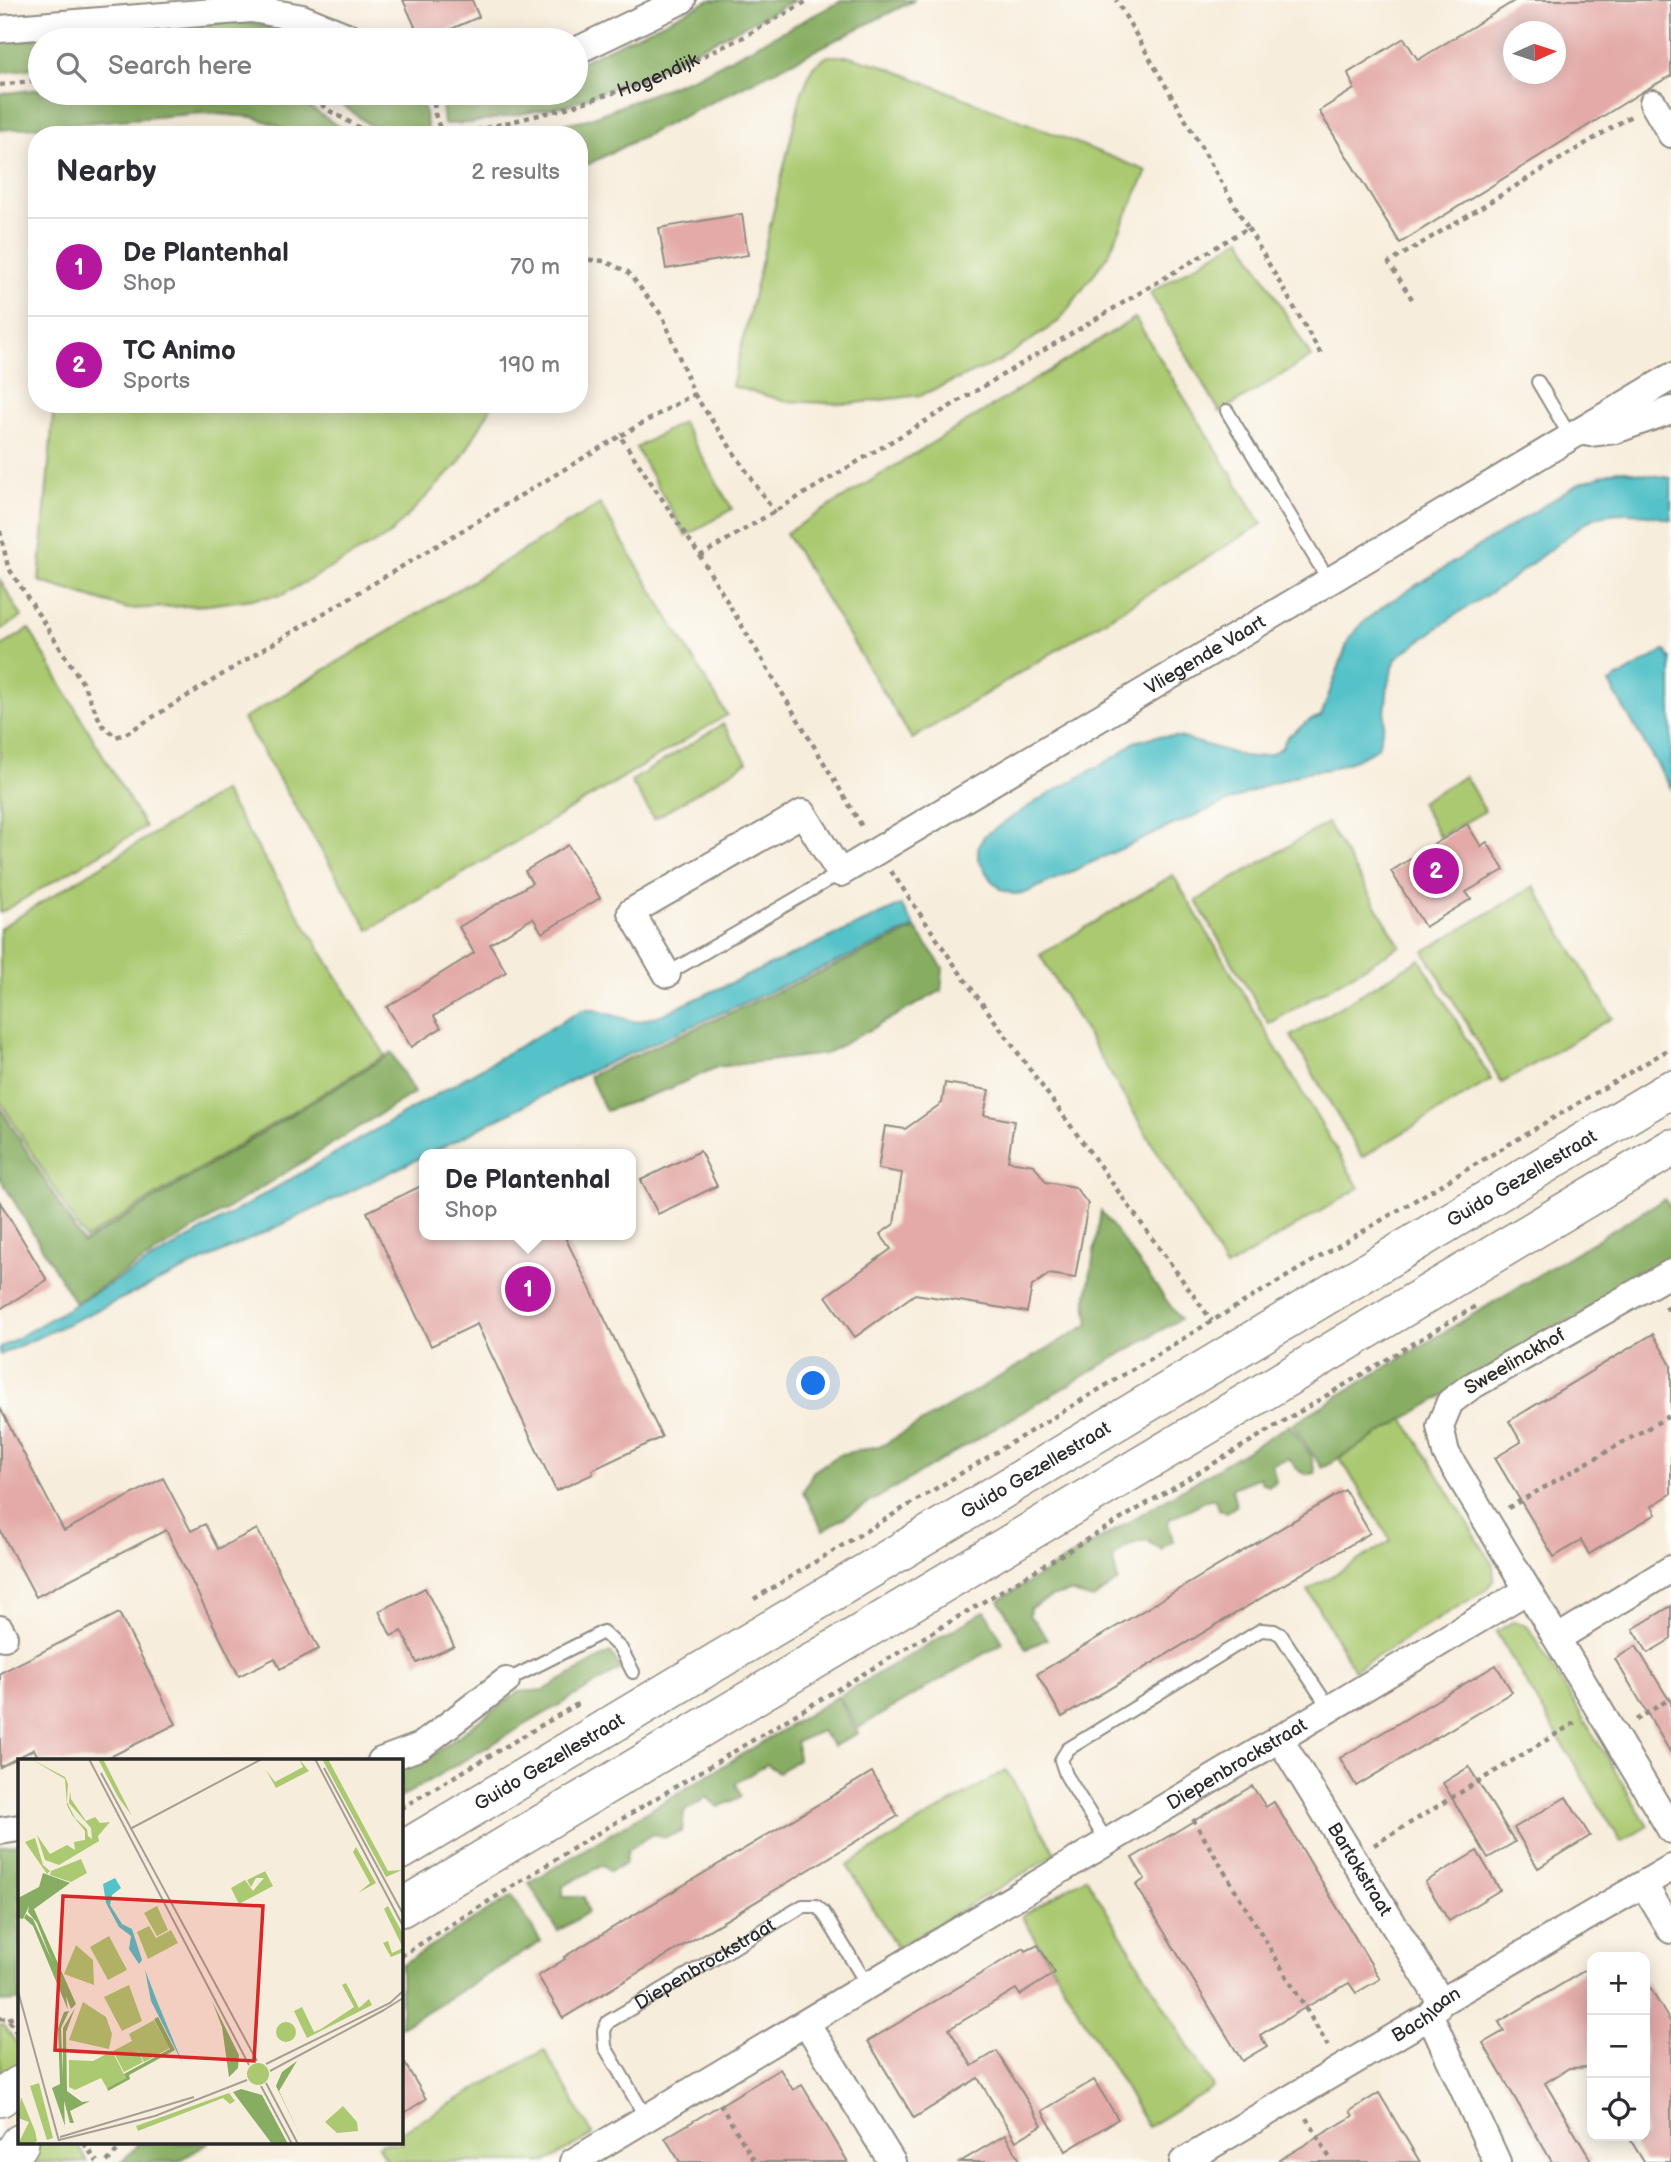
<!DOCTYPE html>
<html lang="en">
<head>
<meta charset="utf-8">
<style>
	body { margin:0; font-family:"Balsamiq Sans",sans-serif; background:#f2f2f3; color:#2b2b33 }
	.controls { position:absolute; right:21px; bottom:21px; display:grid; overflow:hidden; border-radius:14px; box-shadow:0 4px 18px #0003 }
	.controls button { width:63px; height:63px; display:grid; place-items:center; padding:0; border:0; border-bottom:2px solid #e1e1e2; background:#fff; color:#2b2b33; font:35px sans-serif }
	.compass { position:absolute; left:1503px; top:21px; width:63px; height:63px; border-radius:50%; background:#fff; box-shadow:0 4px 18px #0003; rotate:87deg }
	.you { position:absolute; left:814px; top:1384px; width:24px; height:24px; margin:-18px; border:5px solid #fff; border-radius:50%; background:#1a73e8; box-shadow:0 0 0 10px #1a73e833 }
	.badge { display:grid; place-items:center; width:46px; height:46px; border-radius:50%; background:#b5179e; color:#fff; font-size:23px; font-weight:700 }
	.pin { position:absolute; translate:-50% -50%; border:4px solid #fff; box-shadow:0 2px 7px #0006 }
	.popup { position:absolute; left:419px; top:1149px; width:217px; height:91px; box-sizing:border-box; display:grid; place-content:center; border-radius:14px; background:#fff; filter:drop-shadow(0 2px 5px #0005); font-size:23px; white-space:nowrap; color:#7c7c81 }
	.popup b { font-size:26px; color:#2b2b33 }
	.popup::after { content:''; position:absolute; left:50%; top:100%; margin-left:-14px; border:14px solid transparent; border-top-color:#fff }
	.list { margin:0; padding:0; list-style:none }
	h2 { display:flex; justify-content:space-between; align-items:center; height:91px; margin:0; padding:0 28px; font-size:30px }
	h2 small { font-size:23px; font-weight:400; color:#7c7c81 }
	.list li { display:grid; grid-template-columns:46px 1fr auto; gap:21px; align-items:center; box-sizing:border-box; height:98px; padding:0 28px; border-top:2px solid #e1e1e2 }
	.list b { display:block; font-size:26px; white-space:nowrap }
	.list p { margin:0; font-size:23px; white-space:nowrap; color:#7c7c81 }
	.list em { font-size:23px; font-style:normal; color:#7c7c81 }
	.icon { flex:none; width:38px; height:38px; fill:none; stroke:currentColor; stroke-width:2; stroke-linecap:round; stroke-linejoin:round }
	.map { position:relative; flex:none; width:1671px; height:2162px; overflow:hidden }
	.search { position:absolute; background:#fff; box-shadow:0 4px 18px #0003; left:28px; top:28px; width:560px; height:77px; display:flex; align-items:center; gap:18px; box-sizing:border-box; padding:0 24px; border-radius:38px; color:#7c7c81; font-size:26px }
	.panel { position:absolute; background:#fff; box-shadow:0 4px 18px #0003; left:28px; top:126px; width:560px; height:287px; border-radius:28px }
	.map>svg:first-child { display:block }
	.green { fill:#aac970; stroke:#6a7a4e; stroke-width:2 }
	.forest { fill:#87ad62; stroke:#596c46; stroke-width:2 }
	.water { fill:#54c2c9; stroke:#40767a; stroke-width:2 }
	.building { fill:#e3aaa7; fill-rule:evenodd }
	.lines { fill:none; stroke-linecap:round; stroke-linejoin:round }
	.lane-casing { stroke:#918c84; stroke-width:16 }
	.street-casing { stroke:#918c84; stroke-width:30 }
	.secondary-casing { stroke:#918c84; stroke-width:40 }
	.path { stroke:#918c84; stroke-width:4.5; stroke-dasharray:5 5; stroke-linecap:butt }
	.lane { stroke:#fff; stroke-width:12 }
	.street { stroke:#fff; stroke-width:26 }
	.secondary { stroke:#fff; stroke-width:37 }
	.labels { text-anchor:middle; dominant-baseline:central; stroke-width:5; stroke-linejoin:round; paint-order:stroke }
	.street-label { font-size:19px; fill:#2b2b2b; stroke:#fdfcf7 }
	.inset-road { fill:none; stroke:#a59f95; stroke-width:2 }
	.view { fill:#d62828; fill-opacity:0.15; stroke:#d62828; stroke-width:3.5 }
	.inset-edge { fill:none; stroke:#2b2b2b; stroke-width:3.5 }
</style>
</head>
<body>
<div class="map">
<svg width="1671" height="2162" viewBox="0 0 1671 2162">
	<rect width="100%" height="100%" fill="#fdfcf7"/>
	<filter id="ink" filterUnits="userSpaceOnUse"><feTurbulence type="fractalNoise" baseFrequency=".0143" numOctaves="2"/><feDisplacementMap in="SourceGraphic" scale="14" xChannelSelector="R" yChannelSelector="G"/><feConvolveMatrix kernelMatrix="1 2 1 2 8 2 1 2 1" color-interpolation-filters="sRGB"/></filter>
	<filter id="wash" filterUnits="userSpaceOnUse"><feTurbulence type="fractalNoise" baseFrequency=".00686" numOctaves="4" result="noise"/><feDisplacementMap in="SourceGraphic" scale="28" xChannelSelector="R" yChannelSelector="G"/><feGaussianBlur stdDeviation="1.57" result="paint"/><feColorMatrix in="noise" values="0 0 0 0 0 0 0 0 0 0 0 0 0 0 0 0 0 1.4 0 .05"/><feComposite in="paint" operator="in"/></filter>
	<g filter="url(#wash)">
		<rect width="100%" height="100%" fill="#f7eddc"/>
		<!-- green -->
		<g class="green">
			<polygon points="828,56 849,56 881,65 1147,171 1108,255 1059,321 1000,361 921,395 848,404 785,401 732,386 801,95 813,66"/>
			<polygon points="1241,238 1311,357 1220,412 1150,293"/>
			<polygon points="1135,318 1262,524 912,739 786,533"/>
			<polygon points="54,404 493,404 459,463 389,535 282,595 208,605 128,609 39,581"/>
			<polygon points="682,422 732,509 686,536 636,448"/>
			<polygon points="600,504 727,715 369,930 243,719"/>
			<polygon points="0,580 22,617 0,630"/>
			<polygon points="29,629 145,827 0,913 0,647"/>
			<polygon points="723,724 747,762 654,819 631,781"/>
			<polygon points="1465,776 1485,811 1440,837 1420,802"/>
			<polygon points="223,791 385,1055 85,1239 0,1101 0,928"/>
			<polygon points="1327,823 1400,946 1269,1024 1196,901"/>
			<polygon points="1173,875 1359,1188 1226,1268 1040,955"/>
			<polygon points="1534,886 1612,1018 1502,1083 1424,951"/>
			<polygon points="1420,959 1491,1080 1362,1157 1291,1036"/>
			<polygon points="1404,1419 1493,1565 1494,1579 1487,1589 1354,1670 1308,1590 1391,1541 1340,1458"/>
			<polygon points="1514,1621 1528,1627 1648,1826 1621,1842 1496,1632"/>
			<polygon points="1006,1770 1056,1854 897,1948 847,1865"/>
			<polygon points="1086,1877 1213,2087 1148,2127 1022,1916"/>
			<polygon points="0,2025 4,2025 19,2047 19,2075 0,2085"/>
			<polygon points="544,2050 593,2135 546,2162 387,2162 378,2146 383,2143 401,2143 401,2132"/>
			<polygon points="35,2143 76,2143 87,2162 19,2162"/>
		</g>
		<!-- forest -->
		<g class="forest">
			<polygon points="710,0 796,0 652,72 568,105 471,123 444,124 441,93 576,93 576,64"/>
			<polygon points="843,0 915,0 579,169 579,135 504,135 588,119 699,75"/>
			<polygon points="238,20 302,33 319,40 40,40 40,67 0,73 0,41"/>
			<polygon points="40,89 40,93 288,93 352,135 293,135 277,125 253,117 203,113 0,130 0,94"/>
			<polygon points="327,93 421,93 429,135 389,135 376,130"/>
			<polygon points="916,929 943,968 941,991 825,1054 717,1067 671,1088 606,1111 589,1076"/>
			<polygon points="392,1053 414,1093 75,1303 0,1178 0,1107 83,1243"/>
			<polygon points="1664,1199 1671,1208 1671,1260 1322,1468 1292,1424"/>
			<polygon points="1101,1211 1180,1319 823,1530 803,1492 813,1472 838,1455 883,1445 1089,1324 1086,1301"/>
			<path d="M1289 1425 1311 1456 1315 1473C1300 1477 1297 1469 1289 1458L1272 1464 1276 1482 1269 1486 1261 1482 1260 1477 1232 1488 1236 1506 1227 1512 1218 1509 1215 1499H1209L1170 1519 1168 1522 1173 1541 1163 1547 1162 1550 1151 1544 1149 1540C1136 1541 1120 1548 1113 1560L1118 1581 1093 1599 1069 1592 1051 1597 1030 1608 1029 1616 1035 1621 1047 1639 1026 1649 999 1600Z"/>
			<polygon points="985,1611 1003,1643 858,1728 839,1696"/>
			<polygon points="611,1652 621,1669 401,1797 401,1768 430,1757 518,1692 544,1690"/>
			<polygon points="837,1697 858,1733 834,1746 821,1731 796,1742 798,1760 778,1772 767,1764 736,1783 741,1797 718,1807 707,1797 684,1812 682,1832 665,1837 653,1834 628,1850 625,1864 609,1871 603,1865 563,1886 563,1897 584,1897 588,1912 558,1931 529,1883"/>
			<polygon points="19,1844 19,2001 0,2002 0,1847"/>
			<polygon points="512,1896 541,1942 401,2027 401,1965"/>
			<polygon points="139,2143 209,2143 177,2162 122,2162"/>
		</g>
		<!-- water -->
		<g class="water">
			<path d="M1618 470 1671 478V520C1643 513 1613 508 1586 522L1506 583 1461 611 1396 658 1388 684 1384 723 1378 747 1356 760 1329 769 1306 772 1267 785 1173 825 1025 893 1013 894 1002 890 991 880 978 859V848L984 836 1035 802 1120 754 1134 742 1157 736 1180 737 1249 758 1271 754 1282 747 1287 737 1310 720 1321 716 1349 639 1362 623 1388 603 1580 483Z"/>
			<polygon points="1665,650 1671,660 1671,788 1609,683"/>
			<polygon points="901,905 915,927 588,1072 465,1136 283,1224 0,1355 0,1348 582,1010 595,1010 636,1022 661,1015"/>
		</g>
		<g id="blocks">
			<!-- building -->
			<g class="building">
				<polygon points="403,0 472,0 479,17 426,40 421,40"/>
				<path d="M1516 0H1671V76L1645 90 1400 243 1319 111 1354 89 1348 73 1404 38 1418 60ZM1514 32H1556V74H1514Z"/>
				<polygon points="742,214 748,255 666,269 659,228"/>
				<polygon points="1467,824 1481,846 1487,842 1504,870 1466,892 1471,899 1425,927 1391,871"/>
				<polygon points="568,845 600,898 542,933 533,918 490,944 506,972 434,1016 441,1028 411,1047 387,1007 474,953 459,927 532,883 525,871"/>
				<polygon points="945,1083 989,1090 984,1115 1014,1121 1008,1161 1034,1165 1046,1182 1075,1187 1088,1204 1075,1278 1049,1274 1032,1286 1027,1312 915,1294 855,1337 826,1296 891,1249 880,1234 894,1224 902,1173 878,1169 885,1126 905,1129 942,1103"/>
				<polygon points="700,1151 717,1186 658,1214 641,1180"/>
				<polygon points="425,1184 425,1235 564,1235 662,1437 592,1470 593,1474 556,1491 477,1324 431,1346 367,1212"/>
				<polygon points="0,1202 47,1280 0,1309"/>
				<polygon points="1653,1334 1671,1365 1671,1494 1652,1506 1656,1514 1589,1554 1581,1540 1554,1557 1495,1458 1521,1442 1509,1421"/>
				<polygon points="0,1408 64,1531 163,1478 191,1531 205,1524 218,1549 257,1529 319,1649 280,1669 275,1658 239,1676 166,1530 36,1597 0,1530"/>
				<polygon points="1345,1490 1370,1533 1062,1717 1037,1674"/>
				<polygon points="425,1588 454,1646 417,1663 402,1631 391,1636 379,1611"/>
				<polygon points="1671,1606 1671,1639 1648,1653 1633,1629"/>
				<polygon points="119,1613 176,1724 102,1761 40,1761 34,1749 0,1767 0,1673"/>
				<polygon points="1636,1646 1671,1703 1671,1753 1615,1659"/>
				<polygon points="1496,1665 1512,1692 1356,1786 1340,1758"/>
				<polygon points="1469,1767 1515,1842 1488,1858 1443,1783"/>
				<polygon points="872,1772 898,1816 563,2018 538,1976 565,1959 564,1957"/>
				<polygon points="1252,1786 1266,1807 1274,1802 1380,1979 1356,1993 1349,1983 1301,2010 1260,2035 1267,2046 1242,2061 1136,1885 1145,1879 1132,1858"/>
				<polygon points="1566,1797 1590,1836 1538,1868 1514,1828"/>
				<polygon points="1477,1851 1500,1890 1449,1921 1425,1882"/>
				<polygon points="1038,1945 1055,1973 1020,1995 1016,1989 949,2029 972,2066 997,2051 1042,2125 1016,2141 978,2078 914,2118 868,2041 1024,1948 1026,1951"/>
				<polygon points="1592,1966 1592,2067 1569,2068 1545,2083 1592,2162 1552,2162 1483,2043 1504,2031 1499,2022"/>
				<polygon points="1645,1980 1671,2023 1671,2162 1644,2162 1628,2136 1645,2136"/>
				<polygon points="401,2057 426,2099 401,2115"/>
				<polygon points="780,2069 793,2090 802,2085 848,2162 680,2162 665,2138"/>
				<polygon points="1094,2080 1118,2119 1066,2151 1042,2111"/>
				<polygon points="1379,2093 1420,2162 1276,2162 1353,2116 1350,2111"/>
				<polygon points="1005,2135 1021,2162 960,2162"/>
			</g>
		</g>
	</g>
	<g filter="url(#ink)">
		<use href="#blocks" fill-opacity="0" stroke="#918c84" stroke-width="2"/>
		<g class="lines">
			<!-- lane casing -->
			<g class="lane-casing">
				<g id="lane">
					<polyline points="1538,382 1570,436"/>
					<polyline points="1227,411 1329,581"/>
					<polyline points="667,974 840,873"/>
					<polyline points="506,1681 603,1632 621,1649 633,1672"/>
					<polyline points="1107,1842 1066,1775 1061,1760 1068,1749 1261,1630 1274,1631 1281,1635 1329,1708"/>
					<path id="s2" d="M647 2119 605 2047 604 2031 608 2022 803 1906H816L823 1912 868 1986"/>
				</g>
			</g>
			<!-- street casing -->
			<g class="street-casing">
				<g id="street">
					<polyline points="0,29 252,9 302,18 356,40"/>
					<polyline points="576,51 682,0"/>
					<polyline points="1653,103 1671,134"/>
					<polyline points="1589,433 1615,430 1671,410"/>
					<path id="s3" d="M667 974 631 912 803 813 840 873 1671 377"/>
					<polyline points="1671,1273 1470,1387 1450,1402 1440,1426 1446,1453 1671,1830"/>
					<polyline points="0,1629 4,1637"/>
					<polyline points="1558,1638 1671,1569"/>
					<path id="s4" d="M1279 1738 1441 2002"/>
					<polyline points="381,1761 421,1746 506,1681"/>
					<polyline points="0,1831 19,1828"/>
					<polyline points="1644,1885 1671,1930"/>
					<polyline points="1430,2016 1497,2162"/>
					<polyline points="807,2024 892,2162"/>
					<path id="s5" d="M573 2162 1526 1591"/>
					<path id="s6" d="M1183 2162 1430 2016 1441 2002 1671 1868"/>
				</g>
			</g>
			<!-- secondary casing -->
			<g class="secondary-casing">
				<g id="secondary">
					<path id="s7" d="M401 1851 1671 1089"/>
					<polyline points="401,1908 1671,1148"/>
					<polyline points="0,2098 19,2085"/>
					<polyline points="8,2162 20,2143"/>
				</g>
			</g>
			<!-- path -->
			<g class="path">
				<polyline points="0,85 40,80"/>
				<polyline points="305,93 330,111 372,135"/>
				<polyline points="433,93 435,114 442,135"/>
				<path id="s1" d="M457 135 563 109 644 83 740 39 809 0"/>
				<polyline points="1248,228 1321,354"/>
				<polyline points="579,259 604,261 628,272 663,317 694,394 620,436"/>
				<polyline points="1412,299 1389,263 1631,116"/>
				<polyline points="694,394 775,513"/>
				<polyline points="0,531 8,567 82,682 102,725 116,737 127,733 264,649 620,436 700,556 863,828"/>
				<polyline points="700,556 1248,228 1116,0"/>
				<polyline points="891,871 958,970 1212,1321"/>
				<polyline points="1666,1306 1671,1315"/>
				<polyline points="1508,1508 1671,1415"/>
				<polyline points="754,1599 1212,1321 1671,1048"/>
				<polyline points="1636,1720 1671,1698"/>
				<polyline points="401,1808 581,1702"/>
				<polyline points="1193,1819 1328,2046"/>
				<polyline points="1374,1845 1576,1722"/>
				<polyline points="401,1956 585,1841 1479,1304"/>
				<polyline points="0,2018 8,2019 19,2036"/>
				<polyline points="8,2019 19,2015"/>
				<polyline points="720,2104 755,2162"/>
				<polyline points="1307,2118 1332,2162"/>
				<polyline points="84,2143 97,2162"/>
				<polyline points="107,2162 124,2143"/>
			</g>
			<!-- lane -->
			<use href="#lane" class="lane"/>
			<!-- street -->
			<use href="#street" class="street"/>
			<!-- secondary -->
			<use href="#secondary" class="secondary"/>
		</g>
	</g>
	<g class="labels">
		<!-- street labels -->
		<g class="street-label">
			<text stroke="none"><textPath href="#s1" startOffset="210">Hogendijk</textPath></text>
			<text stroke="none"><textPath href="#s3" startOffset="766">Vliegende Vaart</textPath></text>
			<text stroke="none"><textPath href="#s7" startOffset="1307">Guido Gezellestraat</textPath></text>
			<text transform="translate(1515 1362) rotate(-30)">Sweelinckhof</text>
			<text stroke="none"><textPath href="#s7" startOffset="740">Guido Gezellestraat</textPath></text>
			<text stroke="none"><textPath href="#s7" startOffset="173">Guido Gezellestraat</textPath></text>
			<text stroke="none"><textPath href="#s5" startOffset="774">Diepenbrockstraat</textPath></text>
			<text stroke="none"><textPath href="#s4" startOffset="154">Bartokstraat</textPath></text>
			<text stroke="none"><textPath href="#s2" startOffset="222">Diepenbrockstraat</textPath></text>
			<text stroke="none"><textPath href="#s6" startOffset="285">Bachlaan</textPath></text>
		</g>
	</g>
	<!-- overview -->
	<g transform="translate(18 1759)">
		<rect width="385" height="385" fill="#f7eddc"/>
		<path d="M13 0 47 18 50 25 49 43 57 59 69 70 70 77 74 80 73 69 51 44 52 32 53 40 68 62 77 58 82 64 92 63 80 77 81 82 41 106 27 101 19 76 32 95 49 86 57 91 56 83 67 81V72L54 56 49 46 47 20ZM80 0H85L114 57 100 38ZM281 0 291 12 258 29 248 11 257 23 285 8ZM304 0H310L370 112 384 111 368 118ZM17 79 25 106 32 112 29 115 7 83ZM338 88 358 124 340 134 352 124 335 93ZM63 100 69 114 53 123 32 116 33 112ZM262 105 247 112 255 127 221 145 213 129 227 121 235 132 246 119H238L233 128 229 121ZM139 147 150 171 139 177 126 154ZM370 147 385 175V193L373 198 365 184 370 182 374 194 385 189 366 150ZM131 167 138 179 153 171 160 184 130 200 119 173ZM91 177 109 211 90 221 72 188ZM58 186 75 201 76 226 46 215ZM328 224 341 249 351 240 354 246 289 279 276 252 284 248 296 273 303 270 336 248 324 226ZM111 226 124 262 104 272 86 238ZM65 243 88 258 94 275 91 290 51 281ZM136 261 152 289 126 303 118 288 125 303 106 313 95 292 114 282 111 275ZM258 273a10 10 0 1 1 20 0a10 10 0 1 1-20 0ZM94 292 108 319 89 329 83 319 57 331 51 328V301L75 302ZM229 315a11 11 0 1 1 22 0a11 11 0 1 1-22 0ZM21 324 35 379 29 381 12 327ZM211 334 217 342 212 345 205 339 120 372 118 367ZM3 338 17 372 19 382 13 385H0L11 363 0 359ZM325 347 339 363 340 372 319 374 307 363Z" fill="#aac970"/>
		<path d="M25 114 52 124 16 150 58 245 53 250 19 164 10 153 11 147 5 160 0 159V139L21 128ZM8 155 15 160 47 231 50 251 15 167 6 159ZM194 242 221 296 220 309 211 318 204 268ZM57 249 48 273 49 332 64 343 72 342 52 352 56 364H52L45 338V269ZM51 252 43 269 47 367 34 329 42 325 40 269 46 253ZM140 258 157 291 111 316 112 320 90 332 89 329 108 319 106 315 152 290 136 260ZM279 302 261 332 283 378 258 327 264 313ZM223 330 244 336 270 385H254L215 333Z" fill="#87ad62"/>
		<path d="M97 119 103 129 94 136 92 146 104 165 114 170 124 201 121 205 111 190 113 177 101 168 88 144 85 125ZM127 211 139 242 165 305 133 242Z" fill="#54c2c9"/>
		<path class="inset-road" d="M71 0 231 306M297 0 385 167M306 9 385 155M83 14 239 302M112 70 244 0M0 232 41 382M366 251 385 239M248 305 372 244 385 232M252 312 366 251M248 324 280 385M243 327 274 385M42 378 176 338M41 381 137 357 229 321"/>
		<path class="view" d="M45 137 245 147 236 302 37 291Z"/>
		<rect width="385" height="385" class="inset-edge"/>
	</g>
</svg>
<div class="controls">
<button>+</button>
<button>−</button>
<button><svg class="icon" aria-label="locate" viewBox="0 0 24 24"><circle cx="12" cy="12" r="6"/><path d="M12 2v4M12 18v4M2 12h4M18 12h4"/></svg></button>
</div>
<svg class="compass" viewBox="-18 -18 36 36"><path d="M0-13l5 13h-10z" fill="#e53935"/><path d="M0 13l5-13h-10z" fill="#7c7c81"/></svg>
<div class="you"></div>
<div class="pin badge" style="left:528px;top:1289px">1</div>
<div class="popup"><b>De Plantenhal</b>Shop</div>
<div class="pin badge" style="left:1436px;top:871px">2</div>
<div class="search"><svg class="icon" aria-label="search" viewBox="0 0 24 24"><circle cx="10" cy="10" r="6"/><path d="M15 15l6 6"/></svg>Search here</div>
<section class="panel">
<h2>Nearby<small>2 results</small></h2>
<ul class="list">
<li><span class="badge">1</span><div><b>De Plantenhal</b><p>Shop</p></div><em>70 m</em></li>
<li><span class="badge">2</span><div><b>TC Animo</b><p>Sports</p></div><em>190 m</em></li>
</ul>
</section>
</div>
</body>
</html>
